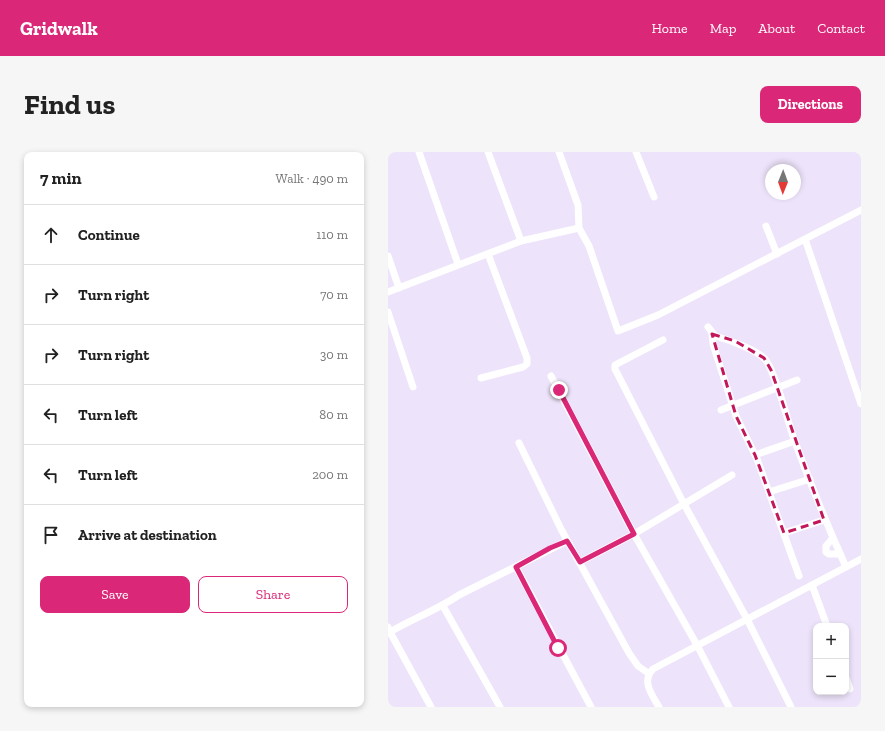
<!DOCTYPE html>
<html lang="en">
<head>
<meta charset="utf-8">
<style>
	body { margin:0; font-family:"Zilla Slab",serif; background:#f6f6f6; color:#222 }
	.controls { position:absolute; right:12px; bottom:12px; display:grid; overflow:hidden; border-radius:8px; box-shadow:0 2px 6px #0003 }
	.controls button { width:36px; height:36px; display:grid; place-items:center; padding:0; border:0; border-bottom:1px solid #e0e0e0; background:#fff; color:#222; font:20px sans-serif }
	.compass { position:absolute; left:377px; top:12px; width:36px; height:36px; border-radius:50%; background:#fff; box-shadow:0 2px 6px #0003; rotate:181deg }
	.stop { position:absolute; width:12px; height:12px; margin:-9px; border:3px solid #db2777; border-radius:50%; background:#fff }
	.stop.end { background:#db2777; border-color:#fff; box-shadow:0 1px 4px #0008 }
	.list { margin:0; padding:0; list-style:none }
	h2 { display:flex; justify-content:space-between; align-items:center; height:52px; margin:0; padding:0 16px; font-size:17px }
	h2 small { font-size:13px; font-weight:400; color:#767676 }
	.list li { display:grid; grid-template-columns:26px 1fr auto; gap:12px; align-items:center; box-sizing:border-box; height:60px; padding:0 16px; border-top:1px solid #e0e0e0 }
	.list b { display:block; font-size:15px; white-space:nowrap }
	.list em { font-size:13px; font-style:normal; color:#767676 }
	.actions { display:flex; gap:8px; padding:12px 16px }
	.actions a { flex:1; padding:9px 0; border:1px solid #db2777; border-radius:8px; text-align:center; font-size:14px; color:#db2777 }
	.actions .main { background:#db2777; color:#fff }
	.icon { flex:none; width:22px; height:22px; fill:none; stroke:currentColor; stroke-width:2; stroke-linecap:round; stroke-linejoin:round }
	.map { position:relative; flex:none; width:473px; height:555px; overflow:hidden; border-radius:8px }
	header { display:flex; align-items:center; gap:24px; box-sizing:border-box; height:56px; padding:0 20px; background:#db2777; color:#fff }
	header strong { font-size:19px }
	nav { display:flex; gap:22px; margin-inline-start:auto; font-size:14px }
	.intro { display:flex; align-items:center; justify-content:space-between; box-sizing:border-box; height:96px; padding:0 24px }
	h1 { margin:0; font-size:28px }
	.button { padding:10px 18px; border-radius:8px; background:#db2777; color:#fff; font-size:14px; font-weight:700 }
	main { display:flex; gap:24px; padding:0 24px }
	aside { flex:1; background:#fff; border-radius:8px; box-shadow:0 2px 6px #0003 }
	.map>svg:first-child { display:block }
	.lines { fill:none; stroke-linecap:round; stroke-linejoin:round }
	.minor { stroke:#fff; stroke-width:7 }
	.route { stroke:#db2777; stroke-width:5 }
	.marked { fill:none; stroke:#c2185b; stroke-width:3; stroke-dasharray:8 5; stroke-linejoin:round }
</style>
</head>
<body>
<header>
<strong>Gridwalk</strong>
<nav><a>Home</a><a>Map</a><a>About</a><a>Contact</a></nav>
</header>
<div class="intro"><h1>Find us</h1><a class="button">Directions</a></div>
<main>
<aside>
<h2>7 min<small>Walk · 490 m</small></h2>
<ul class="list">
<li><svg class="icon" aria-label="ahead" viewBox="0 0 24 24"><path d="M12 20V5M6 11l6-6 6 6"/></svg><div><b>Continue</b></div><em>110 m</em></li>
<li><svg class="icon" aria-label="right" viewBox="0 0 24 24"><path d="M7 20v-9h11M14 6l5 5-5 5"/></svg><div><b>Turn right</b></div><em>70 m</em></li>
<li><svg class="icon" aria-label="right" viewBox="0 0 24 24"><path d="M7 20v-9h11M14 6l5 5-5 5"/></svg><div><b>Turn right</b></div><em>30 m</em></li>
<li><svg class="icon" aria-label="left" viewBox="0 0 24 24"><path d="M17 20v-9H6M10 6l-5 5 5 5"/></svg><div><b>Turn left</b></div><em>80 m</em></li>
<li><svg class="icon" aria-label="left" viewBox="0 0 24 24"><path d="M17 20v-9H6M10 6l-5 5 5 5"/></svg><div><b>Turn left</b></div><em>200 m</em></li>
<li><svg class="icon" aria-label="arrive" viewBox="0 0 24 24"><path d="M6 21V4h12l-3 4 3 4H6"/></svg><div><b>Arrive at destination</b></div></li>
</ul>
<div class="actions"><a class="main">Save</a><a>Share</a></div>
</aside>
<div class="map">
<svg width="473" height="555" viewBox="0 0 473 555">
	<rect width="100%" height="100%" fill="#ede3fa"/>
	<g class="lines">
		<!-- minor -->
		<g class="minor">
			<polyline points="31,0 70,112"/>
			<polyline points="100,0 133,89"/>
			<polyline points="171,0 190,53 191,76 201,94 230,179 270,163 473,58"/>
			<polyline points="248,0 266,45"/>
			<polyline points="378,74 389,102"/>
			<polyline points="417,87 473,252"/>
			<polyline points="0,104 11,136"/>
			<polyline points="0,140 133,89 191,76"/>
			<polyline points="0,160 25,235"/>
			<path d="M320 175 327 184C341 188 367 197 377 207 387 219 400 270 406 287 422 331 439 373 458 415"/>
			<polyline points="324,182 325,192 348,264 369,307 411,424"/>
			<polyline points="275,188 227,213 227,217 296,352 359,467 403,555"/>
			<polyline points="163,224 246,382 309,493 341,555"/>
			<polyline points="93,226 135,215 139,212 139,206 100,102"/>
			<polyline points="333,258 409,228"/>
			<polyline points="131,291 173,377 241,501 250,514 260,521"/>
			<polyline points="367,303 407,289"/>
			<polyline points="381,340 422,327"/>
			<polyline points="396,381 436,368"/>
			<polyline points="445,386 438,394 438,400 441,402 452,402"/>
			<polyline points="192,410 246,382 344,323"/>
			<polyline points="128,415 203,555"/>
			<polyline points="424,433 439,474"/>
			<polyline points="55,454 112,555"/>
			<path d="M0 475 2 480C24 467 49 458 71 443L179 389"/>
			<polyline points="0,481 2,480 43,555"/>
			<polyline points="458,526 462,537"/>
			<path d="M271 555C264 543 253 529 265 517L473 407"/>
		</g>
	</g>
	<g class="lines">
		<!-- route -->
		<polyline class="route" points="170,496 128,415 162,396 179,389 192,410 246,382 171,238"/>
	</g>
	<!-- marked area -->
	<path class="marked" d="M324 182 347 189 376 206 383 218 436 368 396 381 367 303 348 264Z"/>
</svg>
<div class="controls">
<button>+</button>
<button>−</button>
</div>
<svg class="compass" viewBox="-18 -18 36 36"><path d="M0-13l5 13h-10z" fill="#e53935"/><path d="M0 13l5-13h-10z" fill="#767676"/></svg>
<div class="stop" style="left:170px;top:496px"></div>
<div class="stop end" style="left:171px;top:238px"></div>
</div>
</main>
</body>
</html>
